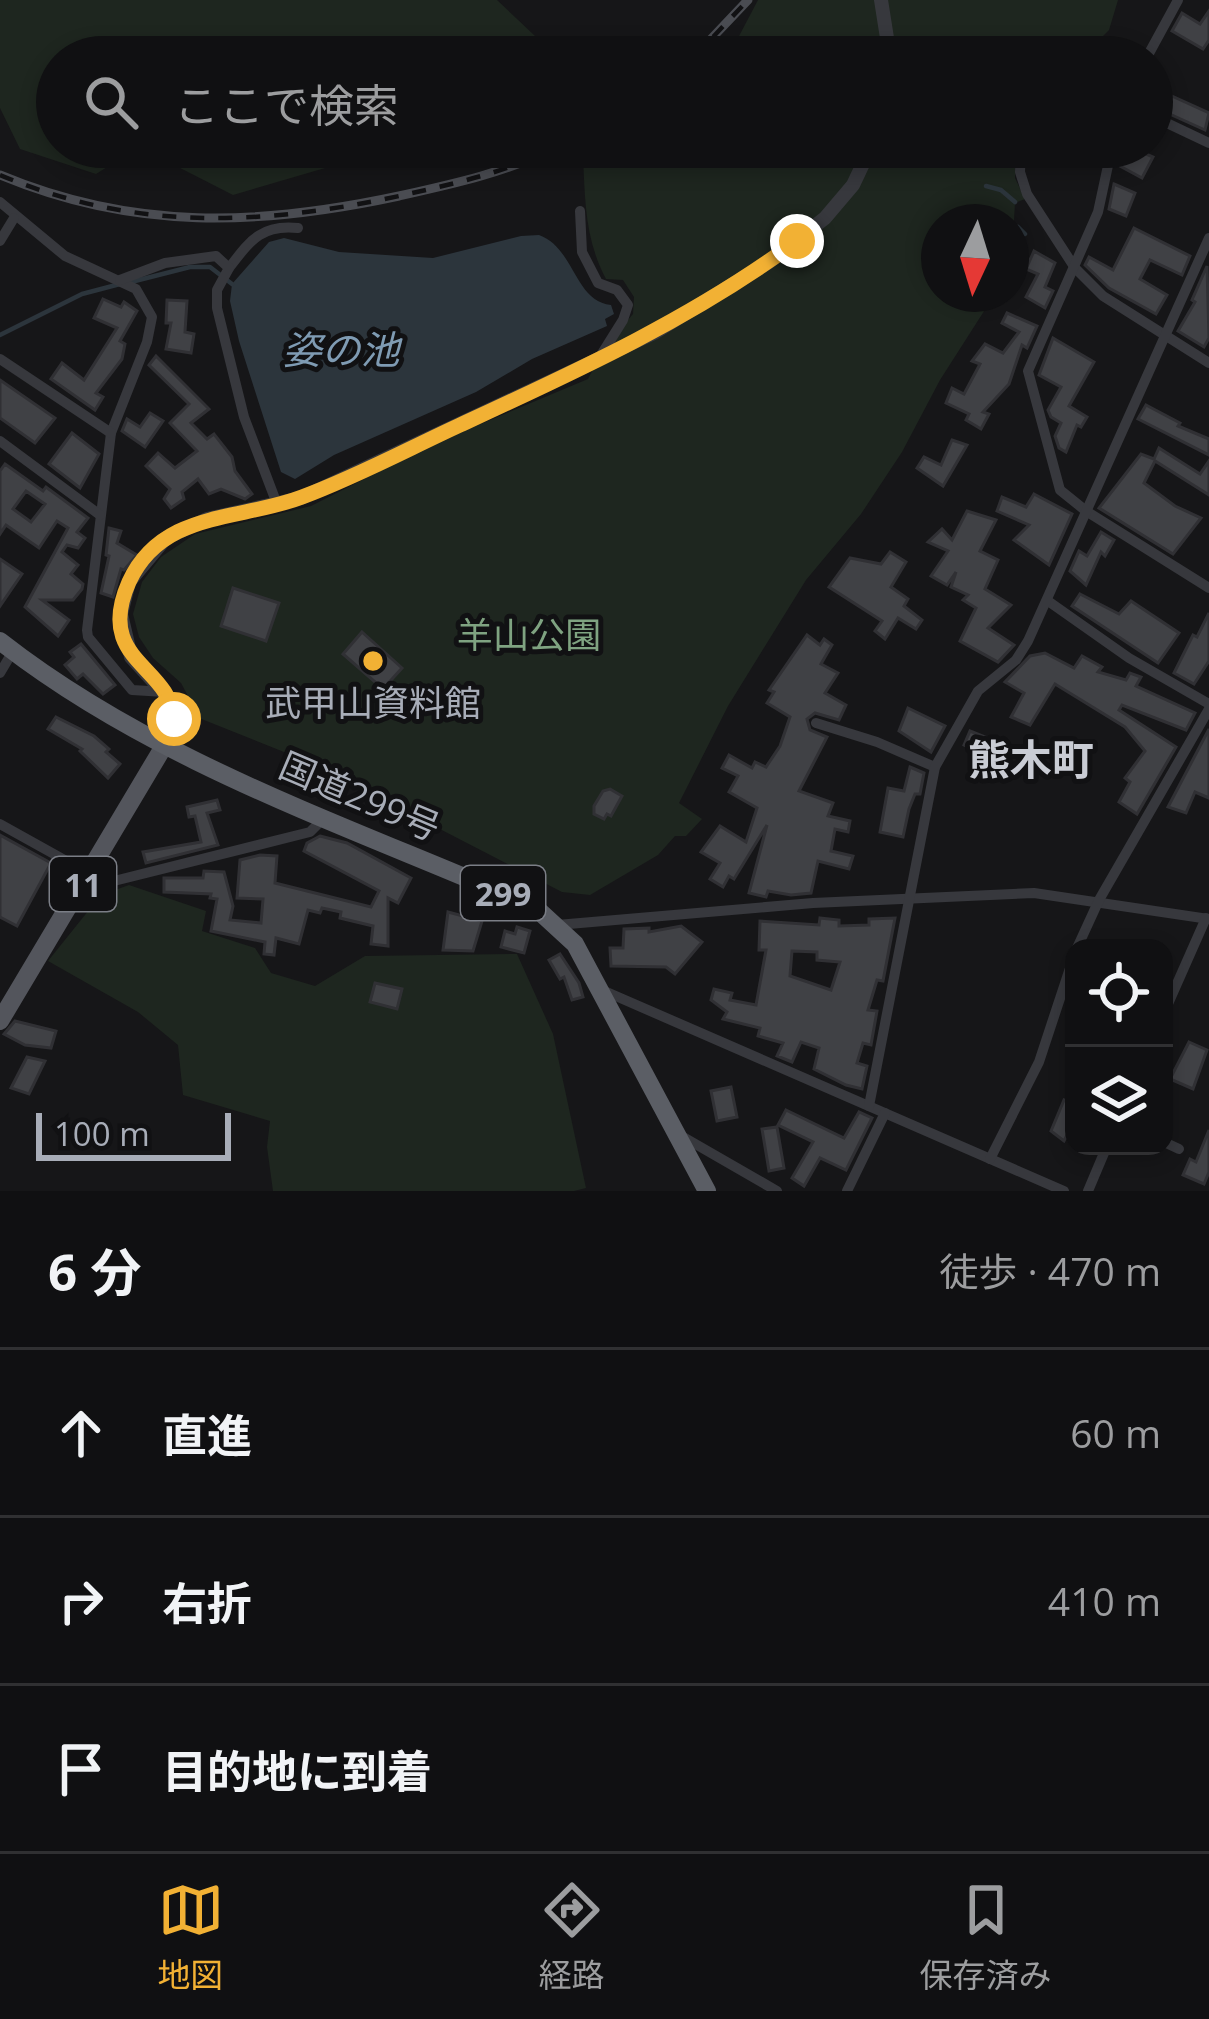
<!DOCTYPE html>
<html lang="ja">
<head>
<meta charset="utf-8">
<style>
	body { margin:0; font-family:"Open Sans","Noto Sans JP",sans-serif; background:#19191b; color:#f1f3f6 }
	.controls { position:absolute; right:36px; bottom:36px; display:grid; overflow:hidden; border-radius:24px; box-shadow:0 6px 18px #0003 }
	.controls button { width:108px; height:108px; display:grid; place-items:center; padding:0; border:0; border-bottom:3px solid #303032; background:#101012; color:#f1f3f6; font:60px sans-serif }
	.compass { position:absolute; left:921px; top:204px; width:108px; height:108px; border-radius:50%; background:#101012; box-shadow:0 6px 18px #0003; rotate:184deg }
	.scale { position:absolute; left:36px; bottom:30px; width:195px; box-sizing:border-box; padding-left:12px; border:6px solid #a8adb8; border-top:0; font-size:33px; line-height:42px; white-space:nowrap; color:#a8adb8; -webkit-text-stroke:9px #111113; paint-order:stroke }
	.stop { position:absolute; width:36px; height:36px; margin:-27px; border:9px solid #f2b134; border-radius:50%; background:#fff }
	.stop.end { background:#f2b134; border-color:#fff; box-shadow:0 3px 12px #0008 }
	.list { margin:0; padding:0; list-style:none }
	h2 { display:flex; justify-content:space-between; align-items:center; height:156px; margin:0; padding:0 48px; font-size:51px }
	h2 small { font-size:39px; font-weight:400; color:#9c9d9f }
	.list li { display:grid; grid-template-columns:78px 1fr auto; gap:36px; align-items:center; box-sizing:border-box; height:168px; padding:0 48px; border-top:3px solid #303032 }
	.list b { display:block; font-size:45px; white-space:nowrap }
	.list em { font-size:39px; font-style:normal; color:#9c9d9f }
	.icon { flex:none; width:66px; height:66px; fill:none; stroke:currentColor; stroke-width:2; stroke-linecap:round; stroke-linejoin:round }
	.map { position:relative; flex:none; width:1209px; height:1191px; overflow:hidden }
	.search { position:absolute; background:#101012; box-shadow:0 6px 18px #0003; left:36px; right:36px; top:36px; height:132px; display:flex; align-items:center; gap:30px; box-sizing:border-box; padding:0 42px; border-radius:66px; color:#9c9d9f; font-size:45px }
	.sheet { height:660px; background:#101012 }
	nav { display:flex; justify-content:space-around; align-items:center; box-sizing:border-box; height:168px; border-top:3px solid #303032; background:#101012; font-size:33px; color:#9c9d9f }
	nav a { display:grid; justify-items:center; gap:6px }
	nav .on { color:#f2b134 }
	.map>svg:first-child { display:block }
	.green { fill:#1e261f }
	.water { fill:#2c353c }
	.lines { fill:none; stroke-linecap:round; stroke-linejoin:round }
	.stream { stroke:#2c353c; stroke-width:4.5 }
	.building { fill:#404145; stroke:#303034; stroke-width:3; fill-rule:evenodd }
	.minor { stroke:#37383d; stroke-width:10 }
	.tertiary { stroke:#37383d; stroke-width:14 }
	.primary { stroke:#53555c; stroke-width:18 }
	.trunk { stroke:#5b5e65; stroke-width:18 }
	.rail-casing { stroke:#4a4c52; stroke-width:9 }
	.rail { stroke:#111113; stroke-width:4.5; stroke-dasharray:14; stroke-linecap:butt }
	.route { stroke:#f2b134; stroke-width:15 }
	.poi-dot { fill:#f2b134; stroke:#111113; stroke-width:4.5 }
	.labels { text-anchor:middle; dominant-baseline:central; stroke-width:10; stroke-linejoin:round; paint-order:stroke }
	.shield { fill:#111113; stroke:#7b7e86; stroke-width:3 }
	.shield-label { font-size:33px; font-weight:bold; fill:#a8adb8 }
	.park-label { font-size:36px; fill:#7fa381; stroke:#111113 }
	.poi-label { font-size:36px; fill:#a8adb8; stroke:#111113 }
	.street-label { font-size:36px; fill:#a8adb8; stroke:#111113 }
	.water-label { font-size:39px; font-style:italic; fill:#7f9bb3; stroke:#111113 }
	.quarter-label { font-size:42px; font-weight:bold; fill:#c9ccd4; stroke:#111113 }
</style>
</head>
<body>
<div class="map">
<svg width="1209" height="1191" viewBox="0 0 1209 1191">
	<rect width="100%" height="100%" fill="#161618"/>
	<!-- green -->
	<g class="green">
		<polygon points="0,0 497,0 552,52 549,57 57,57 57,147 139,147 96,174 20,149 0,108"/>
		<polygon points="758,0 1118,0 1109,30 1082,57 728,57"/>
		<polygon points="139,147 397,147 233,195"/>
		<path d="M600 147H1016L1015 178 1025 199 1015 203 1011 272V222H939V294H995L940 380 902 452 861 514 806 580 728 706 679 803 702 819 686 836H675L658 855 590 895 562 892 314 764 189 714 188 696 181 683 153 658 139 637 133 614 142 582 161 557 195 534 311 506 435 443 588 379 604 348 633 314 634 297 623 280 606 279C585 240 585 200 583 156Z"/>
		<polygon points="129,885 206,911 202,931 255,948 271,973 315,986 365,956 517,954 553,1034 586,1188 574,1191 273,1191 267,1147 270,1121 183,1095 178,1045 138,1012 48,961 101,895"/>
	</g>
	<!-- water -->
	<path class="water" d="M539 235C575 248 574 301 611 305L614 314 605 319 607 326 532 359 476 392 334 455 295 479 281 472 239 341 230 301 232 284 269 242 284 238 339 252 433 258 521 236Z"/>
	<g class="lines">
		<!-- stream -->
		<g class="stream">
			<polyline points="986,186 1001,190 1015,202"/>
			<polyline points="1018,227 1025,234"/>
			<polyline points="131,282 190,267 210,267 232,284"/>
			<polyline points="0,335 82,294 120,284"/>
		</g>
	</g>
	<!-- building -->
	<g class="building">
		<polygon points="1209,11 1209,40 1203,49 1172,31 1182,13 1200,24"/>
		<polygon points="1152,87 1209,113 1205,130 1152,106"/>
		<polygon points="1122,147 1149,147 1146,154 1153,157 1142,178 1118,165"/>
		<polygon points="1114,184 1135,193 1126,216 1109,209"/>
		<polygon points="1134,228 1190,256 1182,275 1150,260 1140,279 1167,295 1156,314 1109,288 1085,265 1089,257 1113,270"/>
		<polygon points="1034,251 1055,263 1045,287 1053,291 1045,308 1026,297 1038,274 1026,269"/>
		<polygon points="1207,266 1209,338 1204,347 1178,331 1195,302 1192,300"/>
		<polygon points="103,299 121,307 124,302 137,311 120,341 125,344 122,359 96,393 103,397 95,410 51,379 62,363 84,380 117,328 94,318"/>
		<polygon points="167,300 187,301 185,332 194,334 191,353 166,349 171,323 166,323"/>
		<polygon points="1007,313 1037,326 1027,348 1022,345 1009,384 983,412 989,414 981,429 966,420 969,414 946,403 952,388 964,394 980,364 972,361 985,344 1003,353 1019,332 1002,323"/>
		<polygon points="1053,338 1094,362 1069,406 1087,417 1081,427 1077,425 1066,452 1059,448 1055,436 1061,423 1051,417 1048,410 1061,387 1039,375"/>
		<polygon points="156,356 209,409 191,423 207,439 214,434 232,457 235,471 252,494 245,499 221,489 209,494 198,479 182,492 184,499 171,508 164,499 170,489 146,466 158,453 175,468 197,451 170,423 189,404 149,365"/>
		<polygon points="0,380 55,418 35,443 0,418"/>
		<polygon points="1146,405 1180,423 1178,426 1209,439 1209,455 1138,419"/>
		<polygon points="150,413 163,421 145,447 122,431 127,419 140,427"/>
		<polygon points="72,433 99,454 80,488 49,464"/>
		<polygon points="952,440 967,445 943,486 917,468 924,457 941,465"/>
		<polygon points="1159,448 1200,474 1209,461 1209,495 1155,461 1144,483 1175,506 1201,518 1173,554 1099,508 1141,454 1154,459"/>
		<path d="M5 464 43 491 46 487 88 518 77 532 85 538 78 548 67 545 62 552 78 565 71 574 83 584 82 589 73 600H42L69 620 58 636 25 607 68 528 57 521 39 548 6 525 0 534V471ZM26 491 45 504 31 522 13 509Z"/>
		<polygon points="1034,494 1072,514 1049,565 1014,540 1029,525 997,511 1002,497 1026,507"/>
		<polygon points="967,511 996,520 980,551 998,560 985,589 1011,605 988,628 1014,645 998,662 960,641 976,608 963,600 968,595 951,587 956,572 947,585 931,576 948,551 928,542 942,529 952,540"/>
		<polygon points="109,528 121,531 117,543 137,555 124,570 121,569 113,597 101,593 109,556 106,555"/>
		<polygon points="1101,532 1114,540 1105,556 1101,552 1086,585 1070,571 1079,551 1087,556"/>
		<polygon points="890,552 906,562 891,587 908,599 904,606 922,620 916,629 898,618 885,639 875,631 882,621 829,587 850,558 881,564"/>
		<polygon points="0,559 22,574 0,606"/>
		<polygon points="233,588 279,603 266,641 221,626"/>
		<polygon points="1080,594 1119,614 1131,601 1179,633 1158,663 1072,606"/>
		<polygon points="1209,613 1209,661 1194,684 1174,673 1193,635 1197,637"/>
		<polygon points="362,632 402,668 383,689 343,654"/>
		<polygon points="807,635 820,645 824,639 832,645 821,664 838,673 825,693 846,705 839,720 815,713 807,719 810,730 827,737 799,791 833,803 828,816 850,821 848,832 835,829 831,851 853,856 849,869 818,861 811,893 791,895 768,891 766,897 749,893 767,825 734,879 729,876 723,887 710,879 720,863 701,852 720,826 746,842 757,808 729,792 738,776 722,768 729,755 752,768 755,762 766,767 780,746 790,717 767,703 774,692 769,690"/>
		<polygon points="81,644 115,685 103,694 83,674 77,679 65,665 74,657 70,652"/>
		<polygon points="1045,653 1074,668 1082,656 1102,667 1098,672 1126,680 1130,673 1141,677 1136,686 1195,713 1186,730 1122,705 1119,710 1176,747 1137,814 1119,802 1130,782 1125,778 1145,751 1125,727 1055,684 1030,725 1011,717 1024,693 1005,682 1030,656"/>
		<polygon points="908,708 945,726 931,752 899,731"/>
		<polygon points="56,717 94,736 109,749 106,752 120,764 108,778 80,751 82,749 48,729"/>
		<polygon points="1209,729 1209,798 1195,792 1186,813 1168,807"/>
		<polygon points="970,731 1000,743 991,758 964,745"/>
		<polygon points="910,767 924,773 920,794 915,794 909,809 903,837 880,832 888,788 904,791"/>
		<polygon points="610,789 622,796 611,816 607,814 604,819 594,814 594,806 603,791"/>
		<polygon points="217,800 220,810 207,813 218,845 146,863 143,852 201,842 195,816 189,817 187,807"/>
		<polygon points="0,835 51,863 17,926 0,917"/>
		<polygon points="320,836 347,843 411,878 398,903 388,898 388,946 371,944 373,926 340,918 341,912 322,908 320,913 308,910 299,944 276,938 274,955 264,954 265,942 211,931 217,899 210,898 211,894 164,892 164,878 203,878 204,871 224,872 233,906 230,920 261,923 263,899 237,898 240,860 260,855 277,856 275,883 371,907 379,891 304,851 307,843"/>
		<polygon points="448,912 482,921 473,951 443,950"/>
		<path d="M820 918 839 920V926L869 925V919L895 918 883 981 877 980 868 1010 877 1011 871 1045 863 1043 857 1063 867 1066 862 1089 846 1085 814 1069 819 1048 801 1042 792 1062 777 1056 783 1043 758 1036 760 1028 723 1019 727 1012 711 1000 714 989 732 993 730 1000 756 1005 766 950H759L760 921 819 925ZM792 951 817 952V960L840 962 831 990 790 976Z"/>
		<polygon points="681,926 702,942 675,974 666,967 611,966 610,948 623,948 624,929 649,928 649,932"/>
		<polygon points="517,927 530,931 524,953 501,947 505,931 515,934"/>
		<polygon points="560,954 579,983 583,997 572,1000 564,977 560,979 549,960"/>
		<polygon points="375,983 402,989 397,1009 370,1002"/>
		<polygon points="15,1021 56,1031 51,1048 25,1045 4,1034"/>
		<polygon points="1189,1042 1207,1050 1193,1089 1170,1079"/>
		<polygon points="27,1057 45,1061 29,1094 11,1088"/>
		<polygon points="731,1087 737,1117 717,1121 711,1091"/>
		<polygon points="1064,1100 1074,1104 1074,1121 1064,1141 1051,1131"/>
		<polygon points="786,1110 844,1138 859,1112 872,1118 846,1170 820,1158 804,1186 792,1178 813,1142 778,1125"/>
		<polygon points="777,1127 784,1168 769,1171 762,1129"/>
		<polygon points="1209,1130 1209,1172 1204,1184 1183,1175 1190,1159 1196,1162"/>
	</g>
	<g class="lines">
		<!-- minor -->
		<g class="minor">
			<polyline points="1147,57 1178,0"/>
			<polyline points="1152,116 1209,143"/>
			<polyline points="958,147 963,147"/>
			<polyline points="1021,147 1020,172 1027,194 1075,268 1103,296 1209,363"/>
			<polyline points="1112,147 1098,212 1028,371 1060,490 1086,511 1209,588"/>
			<polyline points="0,202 65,256 136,289 152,317 147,342 111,433 87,630 88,637 132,690 165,692"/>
			<polyline points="580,211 582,252 598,283 617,290 628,305 623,320 598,360"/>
			<polyline points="0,241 14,218"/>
			<path d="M229 268C250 241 261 224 298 228"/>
			<polyline points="120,280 165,263 216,256 229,268 217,290 217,308 244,417 277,504"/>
			<polyline points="0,359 111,433"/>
			<polyline points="0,441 100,515"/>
			<polyline points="1048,601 1129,658 1209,704"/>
			<polyline points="0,673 13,651"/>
			<polyline points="816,723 877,742 935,767"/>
			<polyline points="0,824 106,883 310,832 324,818"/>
			<polyline points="557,925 813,903 1034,893 1209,919"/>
			<polyline points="1077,948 1099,900 1209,709"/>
			<polyline points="602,990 1064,1191"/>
			<polyline points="1164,1013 1206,918"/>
			<polyline points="869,1106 935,767 978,691 1016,660 1028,641 1209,238"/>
			<polyline points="678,1134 777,1191"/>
			<polyline points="1164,1142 1179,1149"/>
			<polyline points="990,1159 1039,1062 1074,956"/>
			<polyline points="847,1191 885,1113"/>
			<polyline points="1088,1191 1107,1146"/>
		</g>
		<!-- tertiary -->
		<g class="tertiary">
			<polyline points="881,0 890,57"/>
			<polyline points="164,746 174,719 173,703 131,657 121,614 129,582 166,538 207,519 301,498 654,333 769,262 825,218 853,185 871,147"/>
		</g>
		<!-- primary -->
		<polyline class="primary" points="0,1021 164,746"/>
		<!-- trunk -->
		<path class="trunk" d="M0 641C152 760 340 823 516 899L538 910 575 944 707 1191"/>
		<!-- rail casing -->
		<g class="rail-casing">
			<g id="rail">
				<polyline points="694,57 748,0"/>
				<path d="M0 175C134 231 259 226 399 196 453 184 508 172 557 147"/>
			</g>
		</g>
		<!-- rail -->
		<use href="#rail" class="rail"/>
	</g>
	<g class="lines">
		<!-- route -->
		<path class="route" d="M174 719C170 665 94 661 129 582 162 510 240 521 302 497 356 477 408 449 460 425 577 371 693 318 797 241"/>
	</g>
	<!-- markers -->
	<circle class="poi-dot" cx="373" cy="661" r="12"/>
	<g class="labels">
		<!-- shield labels -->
		<g class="shield">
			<rect x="50" y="857" width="66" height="54" rx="9"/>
			<rect x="461" y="866" width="84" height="54" rx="9"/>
		</g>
		<g class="shield-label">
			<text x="83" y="884">11</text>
			<text x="503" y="893">299</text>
		</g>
		<!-- park labels -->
		<g class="park-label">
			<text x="529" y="634">羊山公園</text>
		</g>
		<!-- poi labels -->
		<g class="poi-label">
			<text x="373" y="702">武甲山資料館</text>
		</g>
		<!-- street labels -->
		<g class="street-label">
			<text transform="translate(360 796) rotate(23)">国道299号</text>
		</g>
		<!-- water labels -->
		<g class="water-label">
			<text x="341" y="348">姿の池</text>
		</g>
		<!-- quarter labels -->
		<g class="quarter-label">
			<text x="1031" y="758">熊木町</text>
		</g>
	</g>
</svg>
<div class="controls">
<button><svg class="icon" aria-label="locate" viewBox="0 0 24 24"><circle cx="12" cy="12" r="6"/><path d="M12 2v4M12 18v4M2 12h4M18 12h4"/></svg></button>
<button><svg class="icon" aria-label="layers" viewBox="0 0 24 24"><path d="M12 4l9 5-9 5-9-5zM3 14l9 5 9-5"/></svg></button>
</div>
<svg class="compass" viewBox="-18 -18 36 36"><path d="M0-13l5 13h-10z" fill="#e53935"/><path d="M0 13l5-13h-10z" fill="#9c9d9f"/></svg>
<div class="scale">100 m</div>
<div class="stop" style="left:174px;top:719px"></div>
<div class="stop end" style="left:797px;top:241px"></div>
<div class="search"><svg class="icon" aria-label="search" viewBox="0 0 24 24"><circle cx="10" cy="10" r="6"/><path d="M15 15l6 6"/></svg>ここで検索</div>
</div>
<section class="sheet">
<h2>6 分<small>徒歩 · 470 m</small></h2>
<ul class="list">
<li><svg class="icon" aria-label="ahead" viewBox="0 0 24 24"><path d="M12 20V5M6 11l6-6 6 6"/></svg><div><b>直進</b></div><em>60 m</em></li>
<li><svg class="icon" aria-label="right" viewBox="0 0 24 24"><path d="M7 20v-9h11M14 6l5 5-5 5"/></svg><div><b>右折</b></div><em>410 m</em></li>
<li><svg class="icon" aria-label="arrive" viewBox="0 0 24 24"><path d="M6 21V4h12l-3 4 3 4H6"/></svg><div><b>目的地に到着</b></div></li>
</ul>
</section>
<nav>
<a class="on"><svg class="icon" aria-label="map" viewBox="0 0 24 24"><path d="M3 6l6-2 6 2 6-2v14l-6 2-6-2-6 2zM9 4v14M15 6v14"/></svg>地図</a>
<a><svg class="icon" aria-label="directions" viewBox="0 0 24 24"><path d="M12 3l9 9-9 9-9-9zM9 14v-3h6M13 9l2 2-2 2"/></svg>経路</a>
<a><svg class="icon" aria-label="saved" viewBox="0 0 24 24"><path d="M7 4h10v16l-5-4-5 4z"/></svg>保存済み</a>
</nav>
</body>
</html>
